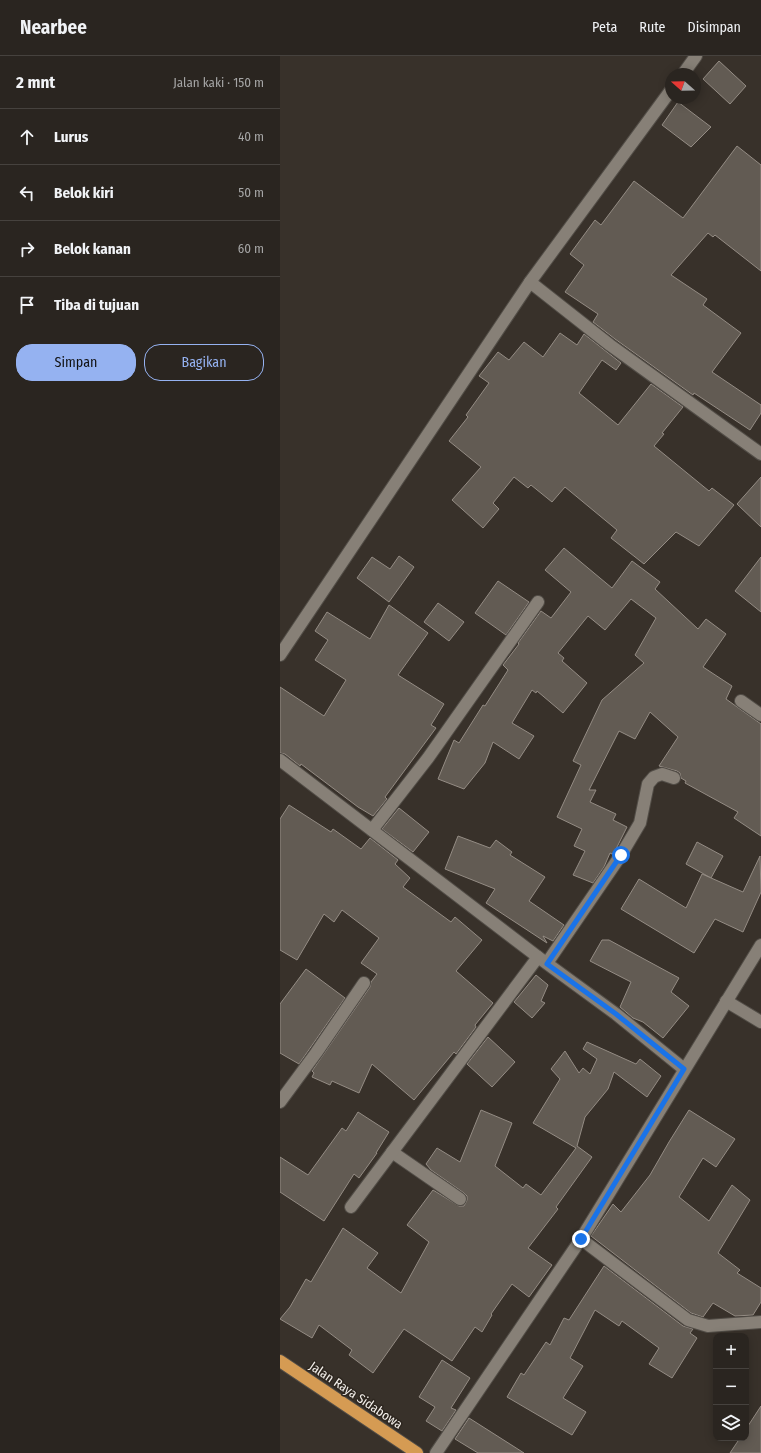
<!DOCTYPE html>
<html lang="id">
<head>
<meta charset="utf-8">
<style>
	body { margin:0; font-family:"Fira Sans Condensed",sans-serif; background:#322d29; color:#f1f3f6 }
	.controls { position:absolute; right:12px; bottom:12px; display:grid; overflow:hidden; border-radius:8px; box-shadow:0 2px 10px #0003 }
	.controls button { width:36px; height:36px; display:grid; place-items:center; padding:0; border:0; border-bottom:1px solid #46423e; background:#2a2520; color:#f1f3f6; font:20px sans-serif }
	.compass { position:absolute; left:385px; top:12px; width:36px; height:36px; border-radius:50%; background:#2a2520; box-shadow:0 2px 10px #0003; rotate:290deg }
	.stop { position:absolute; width:12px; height:12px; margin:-9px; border:3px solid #1a73e8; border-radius:50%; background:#fff }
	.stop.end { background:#1a73e8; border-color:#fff; box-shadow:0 1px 4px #0008 }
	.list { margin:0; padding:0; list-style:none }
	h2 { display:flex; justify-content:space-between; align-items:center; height:52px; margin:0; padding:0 16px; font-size:17px }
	h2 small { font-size:13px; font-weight:400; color:#a5a5a5 }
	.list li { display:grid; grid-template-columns:26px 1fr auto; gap:12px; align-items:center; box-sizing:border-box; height:56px; padding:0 16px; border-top:1px solid #46423e }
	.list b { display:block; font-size:15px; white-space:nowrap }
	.list em { font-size:13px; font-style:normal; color:#a5a5a5 }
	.actions { display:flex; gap:8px; padding:12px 16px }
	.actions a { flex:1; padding:9px 0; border:1px solid #95b2f1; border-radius:16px; text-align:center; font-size:14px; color:#95b2f1 }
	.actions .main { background:#95b2f1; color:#111 }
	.icon { flex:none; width:22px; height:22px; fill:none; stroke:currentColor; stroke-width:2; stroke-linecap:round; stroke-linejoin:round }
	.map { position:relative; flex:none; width:481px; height:1397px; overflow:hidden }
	header { display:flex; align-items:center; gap:24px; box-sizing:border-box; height:56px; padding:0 20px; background:#2a2520; border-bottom:1px solid #46423e }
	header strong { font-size:19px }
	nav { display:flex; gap:22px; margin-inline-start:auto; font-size:14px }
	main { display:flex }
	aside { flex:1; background:#2a2520 }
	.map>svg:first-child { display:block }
	.building { fill:#625b53; stroke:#948c84 }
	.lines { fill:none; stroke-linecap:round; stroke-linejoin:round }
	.street-casing { stroke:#524d47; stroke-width:14 }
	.highway-casing { stroke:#524d47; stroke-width:14 }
	.street { stroke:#878077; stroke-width:12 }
	.highway { stroke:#d59b53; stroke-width:12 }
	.route { stroke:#1a73e8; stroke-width:5 }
	.labels { text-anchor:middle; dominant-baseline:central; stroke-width:3; stroke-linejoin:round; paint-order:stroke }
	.street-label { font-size:13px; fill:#f5f1ec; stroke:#2e2720 }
</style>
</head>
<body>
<header>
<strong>Nearbee</strong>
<nav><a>Peta</a><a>Rute</a><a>Disimpan</a></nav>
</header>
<main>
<aside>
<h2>2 mnt<small>Jalan kaki · 150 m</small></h2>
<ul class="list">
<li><svg class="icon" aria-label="ahead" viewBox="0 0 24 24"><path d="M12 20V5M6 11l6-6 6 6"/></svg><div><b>Lurus</b></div><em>40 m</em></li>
<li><svg class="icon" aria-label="left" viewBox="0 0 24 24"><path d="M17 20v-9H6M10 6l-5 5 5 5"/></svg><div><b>Belok kiri</b></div><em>50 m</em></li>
<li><svg class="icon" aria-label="right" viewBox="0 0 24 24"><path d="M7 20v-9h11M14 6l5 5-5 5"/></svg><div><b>Belok kanan</b></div><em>60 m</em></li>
<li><svg class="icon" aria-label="arrive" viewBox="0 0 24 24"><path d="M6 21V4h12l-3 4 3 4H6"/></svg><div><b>Tiba di tujuan</b></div></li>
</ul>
<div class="actions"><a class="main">Simpan</a><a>Bagikan</a></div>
</aside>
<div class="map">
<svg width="481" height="1397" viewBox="0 0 481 1397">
	<rect width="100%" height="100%" fill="#38312a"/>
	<!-- building -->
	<g class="building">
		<polygon points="439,5 466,30 450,48 423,23"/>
		<polygon points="398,46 431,71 411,91 382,69"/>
		<polygon points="457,90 481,109 481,215 435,179 433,181 428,177 391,219 427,243 423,249 461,277 432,316 481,349 481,357 470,374 414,337 413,339 335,283 313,266 318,258 285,236 304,209 290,198 315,164 321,169 354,125 403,162"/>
		<polygon points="280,277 297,289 304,278 341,307 336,314 322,304 299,337 338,369 371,328 403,351 382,377 384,378 374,390 429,435 432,432 454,449 419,490 396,476 364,508 331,482 337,474 285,431 272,446 251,429 248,432 234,421 213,447 219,453 203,472 172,444 201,411 169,385 188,361 186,359 209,327 199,320 218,296 229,304 244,286 263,301"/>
		<polygon points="481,421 481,471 457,448"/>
		<polygon points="284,492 332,532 352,505 380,526 375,533 418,573 426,563 446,578 423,611 452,630 446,643 481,668 481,780 454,762 458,756 405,727 406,725 401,722 400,717 397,715 379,710 398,681 370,656 355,683 339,675 309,734 316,734 310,746 336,758 333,764 347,771 335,795 332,798 330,797 324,811 313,827 293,819 305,795 294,790 302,773 277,761 301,709 293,705 322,644 364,607 355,599 376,562 351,543 325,574 308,560 278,597 284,602 282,605 307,627 283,657 257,635 256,637 252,634 232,667 254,680 239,703 213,686 205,707 184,733 158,723 174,684 179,687 203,649 205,650 228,614 223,609 239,588 238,587 261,555 271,562 291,536 265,514"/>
		<polygon points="119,500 134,511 109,546 77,522 92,501 110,513"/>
		<polygon points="481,501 481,556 455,535"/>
		<polygon points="218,525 249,546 226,579 195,557"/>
		<polygon points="158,547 184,566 169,585 144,566"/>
		<polygon points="109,549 148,577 118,619 164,648 151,669 156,672 105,741 107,743 93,760 78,751 21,708 20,710 5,698 0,697 0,631 44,660 66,624 35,604 48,584 35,575 47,556 90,583"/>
		<polygon points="9,749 51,776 53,773 81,793 90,782 118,804 115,808 130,822 123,831 171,866 175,861 202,884 176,915 213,947 195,969 196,971 176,998 174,996 134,1044 92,1008 79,1037 52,1025 50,1029 32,1021 34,1017 32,1015 90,931 91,926 97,918 81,907 99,882 62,854 54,866 44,858 17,904 0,894 0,763"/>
		<polygon points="119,752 149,776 133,796 102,773"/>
		<polygon points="178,780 210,792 216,784 232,796 230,799 265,821 249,845 284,869 273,885 263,880 267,887 206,847 215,833 165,813"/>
		<polygon points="417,786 443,800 431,822 406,808"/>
		<polygon points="480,800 481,836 463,876 435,863 414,897 341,853 359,823 406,852 422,818 463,836"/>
		<polygon points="322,884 329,884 399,922 391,936 409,950 383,982 363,966 353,962 340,951 351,926 310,905"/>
		<polygon points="26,913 65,942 19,1008 0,997 0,948"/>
		<polygon points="256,919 268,929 261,945 265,947 252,962 234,946"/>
		<polygon points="208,981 235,1006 212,1031 187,1008"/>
		<polygon points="307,986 356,1008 360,1003 381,1020 367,1041 334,1016 328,1033 305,1061 297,1090 312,1101 276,1151 278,1153 248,1192 272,1209 249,1241 232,1228 211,1258 212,1259 202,1276 195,1271 172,1305 124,1273 93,1317 69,1299 72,1294 39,1269 32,1282 0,1263 10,1251 26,1223 31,1226 63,1172 98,1197 87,1212 121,1237 149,1186 127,1169 153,1134 179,1150 184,1150 187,1144 187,1140 184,1137 151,1114 146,1108 157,1092 180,1106 201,1054 232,1067 215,1110 243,1132 246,1128 261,1139 296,1092 253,1067 280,1023 271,1013 285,995 299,1017 303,1012 310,1018 317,1003 303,993"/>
		<polygon points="409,1054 455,1083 436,1111 423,1102 399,1141 429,1165 452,1129 470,1144 438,1197 460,1214 457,1217 481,1232 481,1246 473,1259 455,1260 433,1247 423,1261 411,1257 311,1180 333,1148 341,1156 370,1119 389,1086"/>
		<polygon points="78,1056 109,1076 96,1097 97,1097 79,1122 74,1118 44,1165 0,1136 0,1101 28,1119 62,1072 66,1075"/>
		<polygon points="324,1210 403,1270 413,1273 410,1277 417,1282 392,1322 369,1308 379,1292 342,1265 339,1270 315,1254 290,1302 303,1310 283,1342 306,1356 292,1379 227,1341 241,1317 244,1319 266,1286 270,1289 284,1262 289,1264"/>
		<polygon points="162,1304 190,1322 171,1352 176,1354 162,1375 146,1365 155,1351 139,1341"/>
		<polygon points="481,1350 481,1397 450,1397 460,1382 466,1382 466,1373"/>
		<polygon points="189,1362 244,1397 198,1397 175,1383"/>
	</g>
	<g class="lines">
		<!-- street casing -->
		<g class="street-casing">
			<g id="street">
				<polyline points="403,18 416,0"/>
				<polyline points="250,226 330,289 481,398"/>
				<polyline points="0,599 250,226 391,34"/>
				<polyline points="461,645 481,659"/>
				<polyline points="0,704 258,901 336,958 404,1013"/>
				<polyline points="92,774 148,702 258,546"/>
				<polyline points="267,907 341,799 360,767 368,728 374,721 382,718 394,722"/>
				<polyline points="446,945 481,966"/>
				<polyline points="0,1046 36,997 84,927"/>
				<polyline points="112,1096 180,1143"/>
				<polyline points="71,1151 258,901"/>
				<polyline points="301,1183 408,1264 428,1270 481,1266"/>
				<polyline points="156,1397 301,1183 481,889"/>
			</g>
		</g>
		<!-- highway casing -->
		<g class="highway-casing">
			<polyline id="highway" points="0,1305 137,1397"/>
		</g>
		<!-- street -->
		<use href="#street" class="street"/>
		<!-- highway -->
		<use href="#highway" class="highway"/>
	</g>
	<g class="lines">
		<!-- route -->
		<polyline class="route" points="301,1183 404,1013 336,958 267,908 341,799"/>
	</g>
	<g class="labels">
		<!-- street labels -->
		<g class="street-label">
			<text transform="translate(76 1339) rotate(34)">Jalan Raya Sidabowa</text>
		</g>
	</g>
</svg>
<div class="controls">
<button>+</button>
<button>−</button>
<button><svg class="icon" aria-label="layers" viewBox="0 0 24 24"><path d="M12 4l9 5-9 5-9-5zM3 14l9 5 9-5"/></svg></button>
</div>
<svg class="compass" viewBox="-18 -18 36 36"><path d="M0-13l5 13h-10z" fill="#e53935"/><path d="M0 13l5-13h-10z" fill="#a5a5a5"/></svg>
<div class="stop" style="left:341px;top:799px"></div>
<div class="stop end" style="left:301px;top:1183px"></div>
</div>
</main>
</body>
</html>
